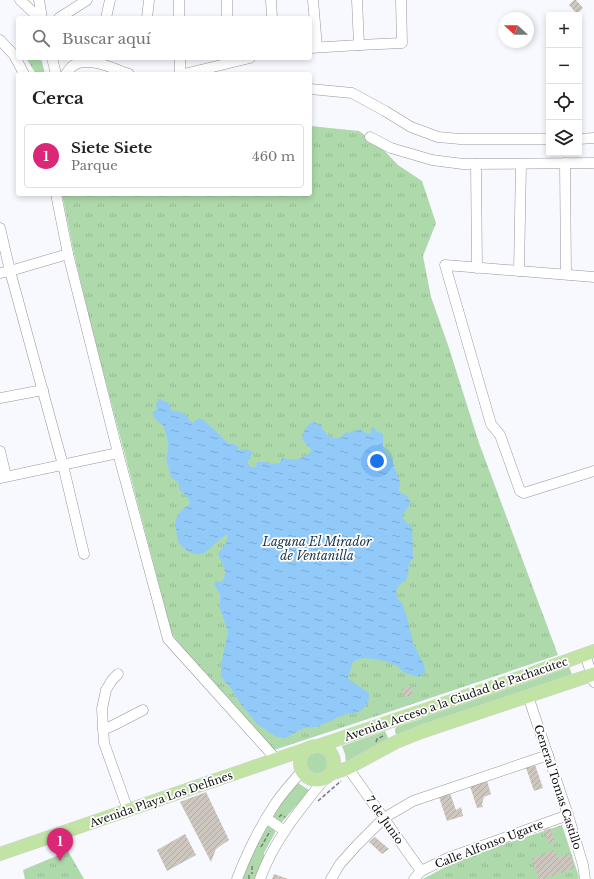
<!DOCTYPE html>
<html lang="es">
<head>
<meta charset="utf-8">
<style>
	body { margin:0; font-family:"Libre Baskerville",serif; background:#f6f6f6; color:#222 }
	.controls { position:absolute; right:12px; top:12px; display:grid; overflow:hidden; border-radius:4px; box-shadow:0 2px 6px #0003 }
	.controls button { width:36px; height:36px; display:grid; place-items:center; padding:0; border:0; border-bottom:1px solid #e0e0e0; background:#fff; color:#222; font:20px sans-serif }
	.compass { position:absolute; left:498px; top:12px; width:36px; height:36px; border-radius:50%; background:#fff; box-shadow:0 2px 6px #0003; rotate:291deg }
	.you { position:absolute; left:377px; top:461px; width:14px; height:14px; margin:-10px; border:3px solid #fff; border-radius:50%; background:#1a73e8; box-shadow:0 0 0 6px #1a73e833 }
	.badge { display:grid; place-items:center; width:26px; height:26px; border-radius:50%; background:#db2777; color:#fff; font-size:13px; font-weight:700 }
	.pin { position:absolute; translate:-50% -33px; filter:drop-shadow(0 1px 2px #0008) }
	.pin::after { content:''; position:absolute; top:21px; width:14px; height:12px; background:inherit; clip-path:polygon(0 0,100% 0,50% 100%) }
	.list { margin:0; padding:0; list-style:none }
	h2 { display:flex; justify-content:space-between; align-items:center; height:52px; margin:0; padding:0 16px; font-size:17px }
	h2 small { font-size:13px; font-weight:400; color:#767676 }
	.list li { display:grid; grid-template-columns:26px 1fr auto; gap:12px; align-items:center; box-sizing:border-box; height:64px; margin:0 8px 8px; padding:0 8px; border:1px solid #e0e0e0; border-radius:4px }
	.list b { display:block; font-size:15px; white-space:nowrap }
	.list p { margin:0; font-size:13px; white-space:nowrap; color:#767676 }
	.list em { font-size:13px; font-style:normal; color:#767676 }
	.icon { flex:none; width:22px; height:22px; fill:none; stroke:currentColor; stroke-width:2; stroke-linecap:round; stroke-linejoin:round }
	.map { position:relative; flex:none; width:594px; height:879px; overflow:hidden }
	.search { position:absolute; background:#fff; box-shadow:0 2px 6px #0003; left:16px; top:16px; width:296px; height:44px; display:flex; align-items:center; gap:10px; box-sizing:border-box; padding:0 14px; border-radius:4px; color:#767676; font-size:15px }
	.panel { position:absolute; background:#fff; box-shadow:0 2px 6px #0003; left:16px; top:72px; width:296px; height:124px; border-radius:4px }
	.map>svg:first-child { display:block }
	.grass { fill:#add9ab }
	.park { fill:url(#park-tufts) }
	.water { fill:url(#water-ripples) }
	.building { fill:url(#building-hatch) }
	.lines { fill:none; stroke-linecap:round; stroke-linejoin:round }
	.minor-casing { stroke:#97969e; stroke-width:11 }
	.major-casing { stroke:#d4d4d4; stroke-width:14 }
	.path { stroke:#7b7a7f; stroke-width:1.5; stroke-dasharray:4 2; stroke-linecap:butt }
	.minor { stroke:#fff; stroke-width:10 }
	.major { stroke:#c1e3a4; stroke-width:13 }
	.labels { text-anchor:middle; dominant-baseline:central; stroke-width:3.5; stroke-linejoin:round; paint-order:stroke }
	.street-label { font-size:11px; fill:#100f12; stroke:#fff }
	.water-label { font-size:12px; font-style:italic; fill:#15344c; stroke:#fff }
</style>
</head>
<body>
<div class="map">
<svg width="594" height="879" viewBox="0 0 594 879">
	<defs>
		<pattern id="park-tufts" width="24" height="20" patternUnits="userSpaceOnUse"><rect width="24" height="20" fill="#add9ab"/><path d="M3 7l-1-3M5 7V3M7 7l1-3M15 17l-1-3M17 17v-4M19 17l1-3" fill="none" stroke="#94b992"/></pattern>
		<pattern id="water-ripples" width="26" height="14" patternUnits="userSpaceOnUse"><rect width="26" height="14" fill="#91caf9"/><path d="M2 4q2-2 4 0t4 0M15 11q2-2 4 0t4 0" fill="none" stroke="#7cacd4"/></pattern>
		<pattern id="building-hatch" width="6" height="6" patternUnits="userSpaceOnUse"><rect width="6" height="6" fill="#cdc7c0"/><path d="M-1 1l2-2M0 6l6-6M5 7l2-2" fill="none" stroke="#afaaa4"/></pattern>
	</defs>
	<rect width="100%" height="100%" fill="#f8f8ff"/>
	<!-- grass -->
	<g class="grass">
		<path d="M568 664 573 677 398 736C395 734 394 731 396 727L421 719 430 712Z"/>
		<polygon points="385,731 389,740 346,763 345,754 342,746"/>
		<circle cx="318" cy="762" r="12"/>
		<polygon points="298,783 309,790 308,793 294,808 282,822 280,823 272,818 282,800"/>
		<polygon points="269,826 275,829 275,833 264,853 264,862 258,879 242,879 249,860 266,828"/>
	</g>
	<!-- park -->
	<g class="park">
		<polygon points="26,58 41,58 45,74 36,74"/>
		<polygon points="310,126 359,131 379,145 398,165 422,181 436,223 423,256 431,297 448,345 479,443 558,655 344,727 274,750 205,672 181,646 172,634 90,322 73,249 62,194 310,194"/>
		<polygon points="562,825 579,877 578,879 423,879 460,859"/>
		<polygon points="68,851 84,879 25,879 23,870"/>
	</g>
	<!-- water -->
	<path class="water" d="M160 398 164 402H168L171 410 184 413 192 423 200 418 206 422 229 444 233 443 239 447 237 450 245 449 253 452 247 463 251 467H256L257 462H268L269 464 280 463 283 456 285 459C297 460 301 459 311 452L312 450 305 443 302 438C304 429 306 426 314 421L317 425 321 424 322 426V429C330 437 330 440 343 437L342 435 347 432 348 434 350 432 361 429 367 434H370L371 430V427H373L378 432 383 434V449L392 460 400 482 399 492 406 495 411 503 403 514 402 518 408 524 412 526 413 559 409 563 408 575 406 580 399 585 396 591 398 599 402 603 407 617 413 643 424 665 425 672 419 677 405 673 397 666 385 661 366 658 358 659 352 663 348 679 368 692C369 693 369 697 369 699 367 708 357 715 348 713L316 727 304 728 285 738 275 736 257 724 240 703 230 687 221 677V665L228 632 220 608V594L214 584 216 581 222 582C229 572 222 564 218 554 222 547 228 544 228 534 218 538 210 552 201 554 192 556 182 548 178 541 177 537 177 532 176 529 176 526 175 522 176 520 178 512 184 508 190 504 190 498 183 493 179 489V483L171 477 166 458 168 452V443L165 430 162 424 156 420 152 412 157 410 156 404Z"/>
	<!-- building -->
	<g class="building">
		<polygon points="574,0 576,0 583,8 577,14 569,5"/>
		<polygon points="411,686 413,695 404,697 402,689"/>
		<polygon points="535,765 543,788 534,791 526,768"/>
		<polygon points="487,781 491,794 484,797 482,804 483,807 477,808 470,786"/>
		<polygon points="206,792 229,840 216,849 211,862 180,802"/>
		<polygon points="450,793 456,810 461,807 463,816 447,821 439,797"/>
		<polygon points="550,828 555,842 549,844 544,830"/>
		<polygon points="185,834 196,855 167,871 157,850"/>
		<polygon points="375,837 389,849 382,854 369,842"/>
		<polygon points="555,850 558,858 570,854 575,868 543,879 539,879 532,859"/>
		<polygon points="274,874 288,879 272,879"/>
	</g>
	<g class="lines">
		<!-- minor casing -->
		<g class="minor-casing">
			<g id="minor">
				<polyline points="20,0 34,13"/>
				<polyline points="39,0 42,18"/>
				<polyline points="227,0 227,18"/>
				<polyline points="271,0 272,18"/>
				<polyline points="313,0 317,47"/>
				<polyline points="357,0 359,45"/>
				<polyline points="59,18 87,0"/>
				<polyline points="106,18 110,0"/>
				<polyline points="147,18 149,0"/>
				<polyline points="179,18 179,0"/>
				<polyline points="0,40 14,55 24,74"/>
				<polyline points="310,48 359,45 402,43 401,0"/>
				<polyline points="52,58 56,74"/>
				<polyline points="180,58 180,74"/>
				<path d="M66 74C68 71 71 67 74 65 89 56 114 69 129 74"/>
				<polyline points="184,74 250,58"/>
				<polyline points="310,89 352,93 385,111 411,127 438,137 460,139 549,139"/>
				<polyline points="370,137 391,148 432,160 463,164 594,163"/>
				<polyline points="579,139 594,138"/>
				<polyline points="565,163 566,274"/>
				<polyline points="476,164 477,268"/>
				<polyline points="56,194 68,254 118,453 168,639 276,759"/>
				<polyline points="0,228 10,271 63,465 84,554"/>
				<polyline points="519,271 521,164"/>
				<polyline points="0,273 10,271 68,254"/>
				<polyline points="594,277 445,265 491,424 500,435 520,491 524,493 594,471"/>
				<polyline points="0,398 43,390"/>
				<polyline points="0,451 6,476"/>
				<polyline points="0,478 118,453"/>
				<polyline points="585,654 594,682"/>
				<polyline points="118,674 112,680 106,690 102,709 104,743 128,810"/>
				<polyline points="528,696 568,815 583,865 585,879"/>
				<polyline points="103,730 116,724 143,710"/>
				<polyline points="348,768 421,871"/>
				<polyline points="266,818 285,831"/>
				<path d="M237 879C247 853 259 828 275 804 283 792 293 781 303 770"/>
				<path d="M260 879C274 840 301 808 326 777"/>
				<polyline points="331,879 340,864 357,845 384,818 413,801 548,755"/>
				<polyline points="414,879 421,871 448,858 568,815"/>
			</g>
		</g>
		<!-- major casing -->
		<g class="major-casing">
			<g id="major">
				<polyline points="318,746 522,677 594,651"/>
				<circle cx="317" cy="763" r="17"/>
				<polyline points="330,774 348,768 396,742 421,732 594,674"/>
				<polyline points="0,854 312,747"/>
			</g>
		</g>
		<!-- path -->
		<g class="path">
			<polyline points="376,742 377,739 385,735"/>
			<polyline points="318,801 341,781"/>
			<polyline points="279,817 281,815 285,817"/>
			<polyline points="261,847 270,831"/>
			<polyline points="252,866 252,874"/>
			<polyline points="249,879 249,873"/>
		</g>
		<!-- minor -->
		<use href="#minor" class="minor"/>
		<!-- major -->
		<use href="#major" class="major"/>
	</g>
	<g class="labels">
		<!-- street labels -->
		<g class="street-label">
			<text transform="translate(456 699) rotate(-19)">Avenida Acceso a la Ciudad de Pachacútec</text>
			<text transform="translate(558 787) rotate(72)">General Tomas Castillo</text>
			<text transform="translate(161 799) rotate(-19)">Avenida Playa Los Delfines</text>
			<text transform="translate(385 820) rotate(55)">7 de Junio</text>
			<text transform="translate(489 844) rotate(-21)">Calle Alfonso Ugarte</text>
		</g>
		<!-- water labels -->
		<g class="water-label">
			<text x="317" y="541">Laguna El Mirador<tspan x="317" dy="14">de Ventanilla</tspan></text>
		</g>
	</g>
</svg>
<div class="controls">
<button>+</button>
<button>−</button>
<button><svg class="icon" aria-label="locate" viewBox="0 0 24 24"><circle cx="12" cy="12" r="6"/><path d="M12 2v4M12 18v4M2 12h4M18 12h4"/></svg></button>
<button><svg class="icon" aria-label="layers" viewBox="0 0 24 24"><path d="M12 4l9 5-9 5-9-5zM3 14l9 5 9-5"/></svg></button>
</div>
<svg class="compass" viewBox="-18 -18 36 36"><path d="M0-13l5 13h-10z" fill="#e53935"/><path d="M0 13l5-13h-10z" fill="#767676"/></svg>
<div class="you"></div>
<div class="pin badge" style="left:60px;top:861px">1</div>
<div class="search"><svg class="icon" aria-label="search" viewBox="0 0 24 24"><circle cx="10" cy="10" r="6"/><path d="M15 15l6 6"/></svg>Buscar aquí</div>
<section class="panel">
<h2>Cerca<small></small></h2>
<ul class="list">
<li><span class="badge">1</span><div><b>Siete Siete</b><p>Parque</p></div><em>460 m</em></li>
</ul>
</section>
</div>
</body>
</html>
